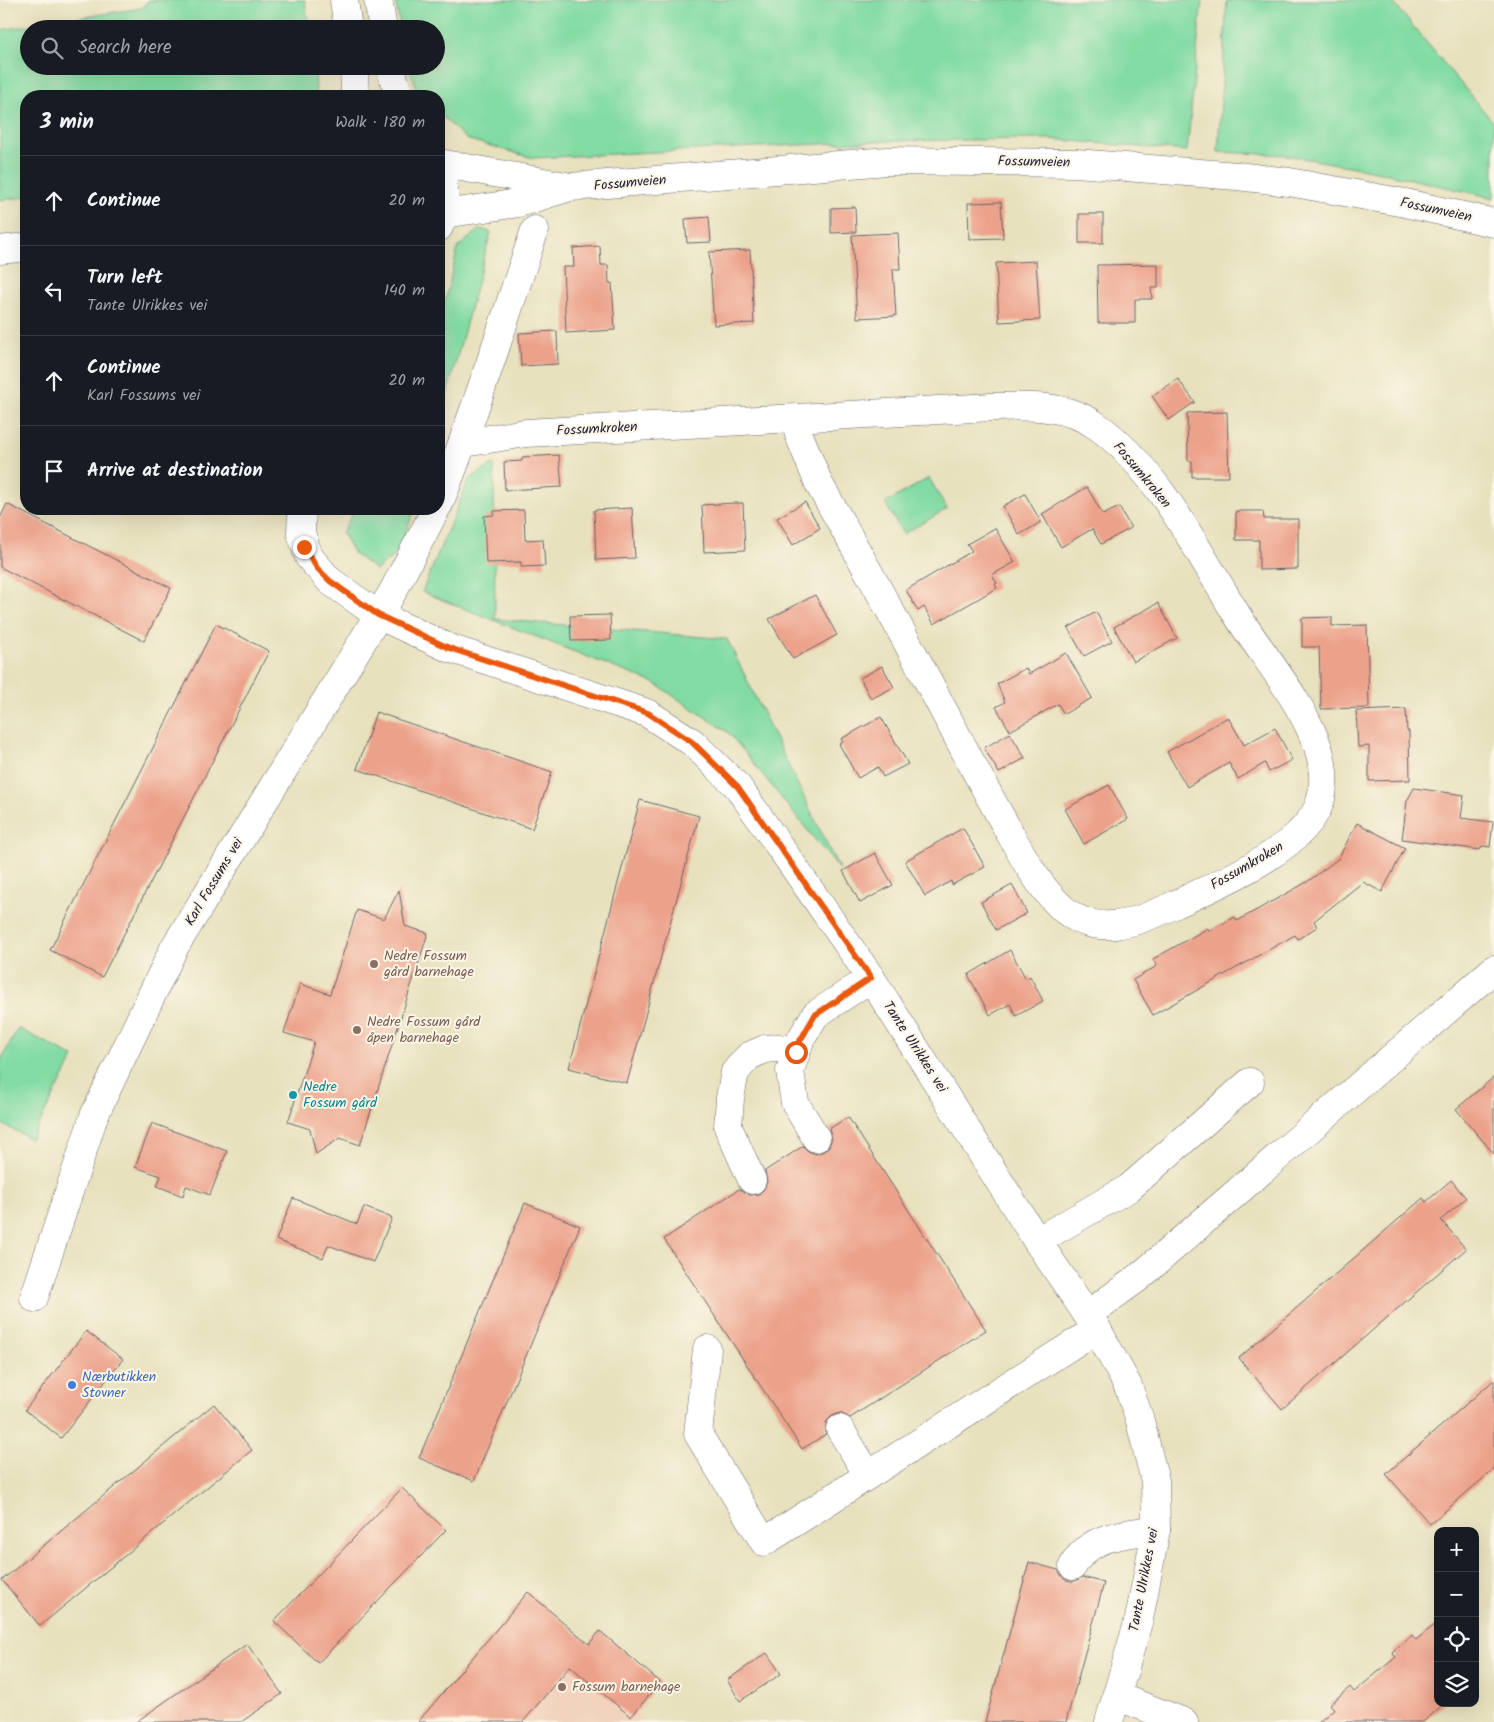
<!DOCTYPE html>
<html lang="en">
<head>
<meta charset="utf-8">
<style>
	body { margin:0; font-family:Kalam,sans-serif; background:#242831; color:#f1f3f6 }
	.controls { position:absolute; right:15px; bottom:15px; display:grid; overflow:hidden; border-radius:10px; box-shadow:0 5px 20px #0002 }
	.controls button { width:45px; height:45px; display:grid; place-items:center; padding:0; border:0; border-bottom:1px solid #363941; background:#171b24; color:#f1f3f6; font:25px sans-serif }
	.stop { position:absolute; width:15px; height:15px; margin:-11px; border:4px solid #ea580c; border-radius:50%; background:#fff }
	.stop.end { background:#ea580c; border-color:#fff; box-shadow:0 1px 5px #0008 }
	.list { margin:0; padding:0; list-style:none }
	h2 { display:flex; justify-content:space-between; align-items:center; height:65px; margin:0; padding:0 20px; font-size:21px }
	h2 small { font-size:16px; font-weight:400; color:#9ea1a6 }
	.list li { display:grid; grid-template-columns:32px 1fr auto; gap:15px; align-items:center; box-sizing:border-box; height:90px; padding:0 20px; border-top:1px solid #363941 }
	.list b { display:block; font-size:19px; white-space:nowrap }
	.list p { margin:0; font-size:16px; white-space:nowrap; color:#9ea1a6 }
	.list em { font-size:16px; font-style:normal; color:#9ea1a6 }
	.icon { flex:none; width:28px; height:28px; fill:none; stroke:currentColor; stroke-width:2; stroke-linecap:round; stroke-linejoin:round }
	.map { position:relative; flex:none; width:1494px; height:1722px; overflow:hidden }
	.search { position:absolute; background:#171b24; box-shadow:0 5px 20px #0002; left:20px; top:20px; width:425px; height:55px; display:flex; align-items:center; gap:12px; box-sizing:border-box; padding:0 18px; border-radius:28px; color:#9ea1a6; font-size:19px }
	.panel { position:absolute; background:#171b24; box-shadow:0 5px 20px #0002; left:20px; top:90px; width:425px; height:425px; border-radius:20px }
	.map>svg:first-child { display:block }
	.built { fill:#f2d4be }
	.green { fill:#81dba2; stroke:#527e6e }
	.building { fill:#eca18a }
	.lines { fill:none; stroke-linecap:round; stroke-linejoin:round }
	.minor-casing { stroke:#676569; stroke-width:29 }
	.minor { stroke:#fff; stroke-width:28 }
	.route { stroke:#ea580c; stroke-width:6 }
	.education-dot { fill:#8d6e63; stroke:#fcf5e5; stroke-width:2 }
	.culture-dot { fill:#0f9aa8; stroke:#fcf5e5; stroke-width:2 }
	.shop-dot { fill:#3f7fe0; stroke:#fcf5e5; stroke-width:2 }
	.labels { text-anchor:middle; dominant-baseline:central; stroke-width:4; stroke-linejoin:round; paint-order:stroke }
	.street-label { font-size:14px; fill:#22223b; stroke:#fcf5e5 }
	.education-label { font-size:14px; fill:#785e54; stroke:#fcf5e5; text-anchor:start }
	.culture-label { font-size:14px; fill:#0d838f; stroke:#fcf5e5; text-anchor:start }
	.shop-label { font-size:14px; fill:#366cbe; stroke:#fcf5e5; text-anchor:start }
</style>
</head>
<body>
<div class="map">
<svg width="1494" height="1722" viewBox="0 0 1494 1722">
	<rect width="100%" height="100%" fill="#fcf5e5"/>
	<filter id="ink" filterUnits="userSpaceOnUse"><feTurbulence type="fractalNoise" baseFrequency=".02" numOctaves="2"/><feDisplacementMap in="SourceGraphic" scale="10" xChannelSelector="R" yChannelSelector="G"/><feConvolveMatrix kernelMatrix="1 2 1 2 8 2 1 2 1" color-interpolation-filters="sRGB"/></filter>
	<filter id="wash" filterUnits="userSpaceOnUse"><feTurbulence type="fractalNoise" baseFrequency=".0096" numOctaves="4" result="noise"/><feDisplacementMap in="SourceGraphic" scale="20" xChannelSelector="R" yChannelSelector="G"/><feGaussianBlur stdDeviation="1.12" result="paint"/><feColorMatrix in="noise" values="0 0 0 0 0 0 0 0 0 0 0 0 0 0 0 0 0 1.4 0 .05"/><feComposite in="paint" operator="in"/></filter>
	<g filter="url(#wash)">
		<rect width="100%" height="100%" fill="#e7e1be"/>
		<!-- built -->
		<polygon class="built" points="567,1628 645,1704 637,1713 646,1722 462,1722"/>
		<!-- green -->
		<g class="green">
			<polygon points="149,0 305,0 309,29 29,29 29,66 315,66 316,96 26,96 26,197 0,200 0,30 142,8"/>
			<polygon points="395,0 1202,0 1187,151 1049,139 880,141 533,158 466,139 439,113 439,96 420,96 408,66 436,66 436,29 401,29"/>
			<polygon points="1227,0 1391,0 1494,123 1494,198 1371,170 1286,155 1218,152"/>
			<polygon points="480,229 491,232 441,416 447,433 439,453 439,363 441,359 442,314 458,247"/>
			<polygon points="494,464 495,619 727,639 839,869 729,733 654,683 422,592 469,479"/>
			<polygon points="929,478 947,509 903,534 885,503"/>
			<polygon points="355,509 415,509 397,553 376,570 354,554 342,533"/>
			<polygon points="18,1028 74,1057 31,1139 0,1123 0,1062"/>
		</g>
		<g id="blocks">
			<!-- building -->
			<g class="building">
				<polygon points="1001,202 1003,238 969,239 968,203"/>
				<polygon points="855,207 856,232 831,233 831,208"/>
				<rect x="1079" y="214" width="24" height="29"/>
				<polygon points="709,217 711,242 687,243 685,219"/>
				<polygon points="898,233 900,269 893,269 896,316 857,318 852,235"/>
				<polygon points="600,246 601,265 608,265 609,283 612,283 615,330 566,333 563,267 574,267 573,248"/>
				<polygon points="750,250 754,323 714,325 709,252"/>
				<polygon points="1036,261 1040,320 999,322 996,263"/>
				<polygon points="1158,264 1158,288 1151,288 1152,299 1135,299 1135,323 1098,323 1097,265"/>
				<polygon points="557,331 558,364 521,366 519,333"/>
				<polygon points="1178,379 1195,402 1169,420 1152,396"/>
				<polygon points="1227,412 1229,477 1192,477 1192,461 1188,461 1187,413"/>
				<polygon points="559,455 562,487 505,490 504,462 522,461 522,457"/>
				<polygon points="1087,487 1103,515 1119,507 1131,528 1101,544 1092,529 1061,547 1042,514"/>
				<polygon points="1025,494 1041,522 1019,535 1003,506"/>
				<polygon points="805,502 820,528 793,545 777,518"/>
				<polygon points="734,503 743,503 745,550 704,552 702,505"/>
				<polygon points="7,504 171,588 144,641 0,567 0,518"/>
				<polygon points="632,508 635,558 596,560 594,510"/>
				<polygon points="524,510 525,540 543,539 545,566 521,567 521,562 486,563 484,516 494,515 494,511"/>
				<polygon points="1236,511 1263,511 1264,519 1298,519 1298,569 1259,570 1259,540 1236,540"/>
				<polygon points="995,528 1015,562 992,575 997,583 995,584 997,588 934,624 924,607 918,611 906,590 972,551 967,544"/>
				<polygon points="815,595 837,635 793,659 769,619"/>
				<polygon points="1158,603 1177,638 1133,662 1114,627"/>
				<polygon points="1096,612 1112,641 1084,656 1068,628"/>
				<polygon points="610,615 611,640 571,641 570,616"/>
				<polygon points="1332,617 1332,626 1367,625 1369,708 1321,709 1319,647 1302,647 1302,618"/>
				<polygon points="216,624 269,651 102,977 50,950"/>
				<polygon points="1066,653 1092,698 1064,714 1058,704 1010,731 996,707 1005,702 997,684 1026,668 1029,674"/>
				<polygon points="882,666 894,687 871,699 860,678"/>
				<polygon points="1406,709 1407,731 1409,731 1410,780 1369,781 1369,746 1358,747 1356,711"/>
				<polygon points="376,712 552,772 532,829 357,769"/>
				<polygon points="881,717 908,764 883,777 878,767 858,778 839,744 843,742 841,739"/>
				<polygon points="1228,717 1244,745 1275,728 1292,760 1269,772 1265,763 1238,779 1229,763 1187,787 1167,752"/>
				<polygon points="1010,733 1025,758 999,773 984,748"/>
				<polygon points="1109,785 1128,819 1084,844 1065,809"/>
				<polygon points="1414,788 1464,795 1461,818 1493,822 1490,847 1482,846 1480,850 1402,839 1407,801"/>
				<polygon points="640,800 699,816 627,1083 569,1068"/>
				<polygon points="1357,823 1405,848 1382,892 1363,882 1314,921 1317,927 1298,939 1295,935 1153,1015 1133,980 1157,966 1153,959 1208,928 1209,931 1235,917 1237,921 1307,882 1338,859"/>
				<polygon points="963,828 985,867 952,885 951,881 925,896 905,861"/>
				<polygon points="875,853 893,885 860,903 843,871"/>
				<polygon points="1012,885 1027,913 996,930 981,902"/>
				<polygon points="399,890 405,926 428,933 360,1145 340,1138 316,1154 310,1129 288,1122 314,1042 284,1033 300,984 330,994 357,910 384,919"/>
				<polygon points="1010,950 1026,979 1030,976 1043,1001 1016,1016 1010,1004 990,1015 968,975"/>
				<polygon points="1494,1077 1494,1154 1456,1109"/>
				<polygon points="848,1117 986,1330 850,1418 840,1413 832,1416 826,1422 826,1434 802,1449 664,1239 739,1189 750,1195 759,1194 764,1189 767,1182 765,1171 803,1146 808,1151 816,1154 824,1151 829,1146 832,1138 829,1129"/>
				<polygon points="152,1123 227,1151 210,1195 186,1186 183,1196 157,1186 161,1176 135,1167"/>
				<polygon points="1451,1180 1466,1198 1441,1220 1466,1249 1282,1409 1239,1358 1423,1198 1426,1202"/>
				<polygon points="293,1198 357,1224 364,1207 392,1218 373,1262 328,1245 323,1258 276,1240"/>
				<polygon points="525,1203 580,1226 474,1481 419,1458"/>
				<polygon points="86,1331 123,1359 61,1438 25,1410"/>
				<polygon points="1494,1380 1494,1469 1430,1524 1386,1474"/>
				<polygon points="214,1404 252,1450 40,1626 2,1580"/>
				<polygon points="402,1488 446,1530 318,1663 274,1621"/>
				<polygon points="1029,1562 1058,1570 1064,1579 1072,1582 1083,1577 1104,1583 1066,1722 985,1722"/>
				<polygon points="528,1592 589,1644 600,1631 660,1682 631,1717 570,1666 523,1722 418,1722"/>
				<polygon points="1437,1623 1438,1703 1445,1703 1423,1722 1319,1722 1334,1709 1330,1704 1350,1687 1354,1692 1396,1657 1392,1652 1412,1635 1416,1640"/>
				<polygon points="247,1644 282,1694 241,1722 136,1722"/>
				<polygon points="767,1653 781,1674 740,1701 727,1680"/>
			</g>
		</g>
	</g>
	<g filter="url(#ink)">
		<use href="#blocks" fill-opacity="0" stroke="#676569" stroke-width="1"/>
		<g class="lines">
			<!-- minor casing -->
			<g class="minor-casing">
				<g id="minor">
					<polyline points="344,0 348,29"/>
					<polyline points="378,0 383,29"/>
					<polyline points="354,66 355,96"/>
					<polyline points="390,66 399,96"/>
					<polyline points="439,163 571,187 887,161 1076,163 1237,176 1289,182 1405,203 1494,223"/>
					<path d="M439 172C447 191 447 208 439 227"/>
					<polyline points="444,214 519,203 567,188"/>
					<polyline points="0,250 26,247"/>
					<path d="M464 443 526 433 992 407C1027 406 1066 404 1097 426 1158 469 1198 552 1237 615 1263 656 1298 696 1316 742 1323 759 1326 783 1320 802 1305 849 1216 885 1174 905 1137 923 1095 939 1061 907 1039 886 1025 861 1011 835 992 802 974 768 956 734 912 650 866 566 819 484L799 435 796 419"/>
					<path d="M439 504C475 415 503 322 535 230"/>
					<polyline points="302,509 301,533 309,557 330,581 378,615 449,648 647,713 692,742 738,787 871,978 1037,1241 1097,1329 1128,1386 1139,1417 1155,1481 1156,1530 1139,1619 1109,1722"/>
					<polyline points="816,1138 795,1103 790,1071 800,1041 815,1015 871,978"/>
					<polyline points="752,1180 728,1127 730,1098 735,1072 749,1056 765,1049 779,1048 796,1052"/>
					<polyline points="1037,1241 1129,1188 1250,1082"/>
					<polyline points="34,1298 94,1116 174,948 392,593 436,509"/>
					<polyline points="1087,1315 1138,1278 1494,969"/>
					<polyline points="707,1349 698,1434 764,1542 1097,1329"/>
					<polyline points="840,1429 868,1475"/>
					<path d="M1073 1566C1088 1536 1126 1533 1156 1530"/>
					<polyline points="1116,1696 1184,1722"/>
				</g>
			</g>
			<!-- minor -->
			<use href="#minor" class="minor"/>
		</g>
	</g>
	<g class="lines" filter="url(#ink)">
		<!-- route -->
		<polyline class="route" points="304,547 317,568 330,581 378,615 449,648 648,713 692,742 738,787 871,978 815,1015 800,1041 796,1052"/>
	</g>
	<!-- markers -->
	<g class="education-dot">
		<circle cx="374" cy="964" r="5"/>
		<circle cx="357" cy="1030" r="5"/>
		<circle cx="562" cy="1687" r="5"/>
	</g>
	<circle class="culture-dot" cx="293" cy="1095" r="5"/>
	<circle class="shop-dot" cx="72" cy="1385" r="5"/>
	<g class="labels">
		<!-- street labels -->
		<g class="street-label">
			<text transform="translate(1034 162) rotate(1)">Fossumveien</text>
			<text transform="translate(630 183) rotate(-5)">Fossumveien</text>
			<text transform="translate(1436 210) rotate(12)">Fossumveien</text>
			<text transform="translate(597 429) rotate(-3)">Fossumkroken</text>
			<text transform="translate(1142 475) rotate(50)">Fossumkroken</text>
			<text transform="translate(1247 866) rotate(-30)">Fossumkroken</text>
			<text transform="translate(214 882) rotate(-59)">Karl Fossums vei</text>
			<text transform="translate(915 1047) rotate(57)">Tante Ulrikkes vei</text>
			<text transform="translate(1144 1580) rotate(-79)">Tante Ulrikkes vei</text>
		</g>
		<!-- education labels -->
		<g class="education-label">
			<text x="384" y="956">Nedre Fossum<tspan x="384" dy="16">gård barnehage</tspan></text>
			<text x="367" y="1022">Nedre Fossum gård<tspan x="367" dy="16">åpen barnehage</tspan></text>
			<text x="572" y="1687">Fossum barnehage</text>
		</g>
		<!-- culture labels -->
		<g class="culture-label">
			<text x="303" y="1087">Nedre<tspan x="303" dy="16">Fossum gård</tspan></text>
		</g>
		<!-- shop labels -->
		<g class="shop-label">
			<text x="82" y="1377">Nærbutikken<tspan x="82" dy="16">Stovner</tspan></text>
		</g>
	</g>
</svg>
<div class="controls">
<button>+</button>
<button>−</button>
<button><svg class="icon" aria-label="locate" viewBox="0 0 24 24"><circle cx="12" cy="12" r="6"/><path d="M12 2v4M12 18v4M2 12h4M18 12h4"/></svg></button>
<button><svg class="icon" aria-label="layers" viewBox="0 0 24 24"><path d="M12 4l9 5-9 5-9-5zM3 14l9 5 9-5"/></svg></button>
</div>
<div class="stop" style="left:796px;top:1052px"></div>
<div class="stop end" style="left:304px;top:547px"></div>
<div class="search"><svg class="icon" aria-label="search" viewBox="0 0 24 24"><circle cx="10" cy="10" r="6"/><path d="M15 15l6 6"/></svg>Search here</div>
<section class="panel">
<h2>3 min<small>Walk · 180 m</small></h2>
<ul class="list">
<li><svg class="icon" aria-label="ahead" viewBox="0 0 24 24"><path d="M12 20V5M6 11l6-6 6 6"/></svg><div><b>Continue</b></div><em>20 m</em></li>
<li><svg class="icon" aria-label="left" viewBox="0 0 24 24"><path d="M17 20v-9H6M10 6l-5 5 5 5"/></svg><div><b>Turn left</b><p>Tante Ulrikkes vei</p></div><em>140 m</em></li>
<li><svg class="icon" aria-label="ahead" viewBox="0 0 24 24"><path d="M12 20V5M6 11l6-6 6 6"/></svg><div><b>Continue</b><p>Karl Fossums vei</p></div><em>20 m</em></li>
<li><svg class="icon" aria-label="arrive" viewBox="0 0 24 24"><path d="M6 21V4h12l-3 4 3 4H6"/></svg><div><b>Arrive at destination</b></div></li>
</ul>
</section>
</div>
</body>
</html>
